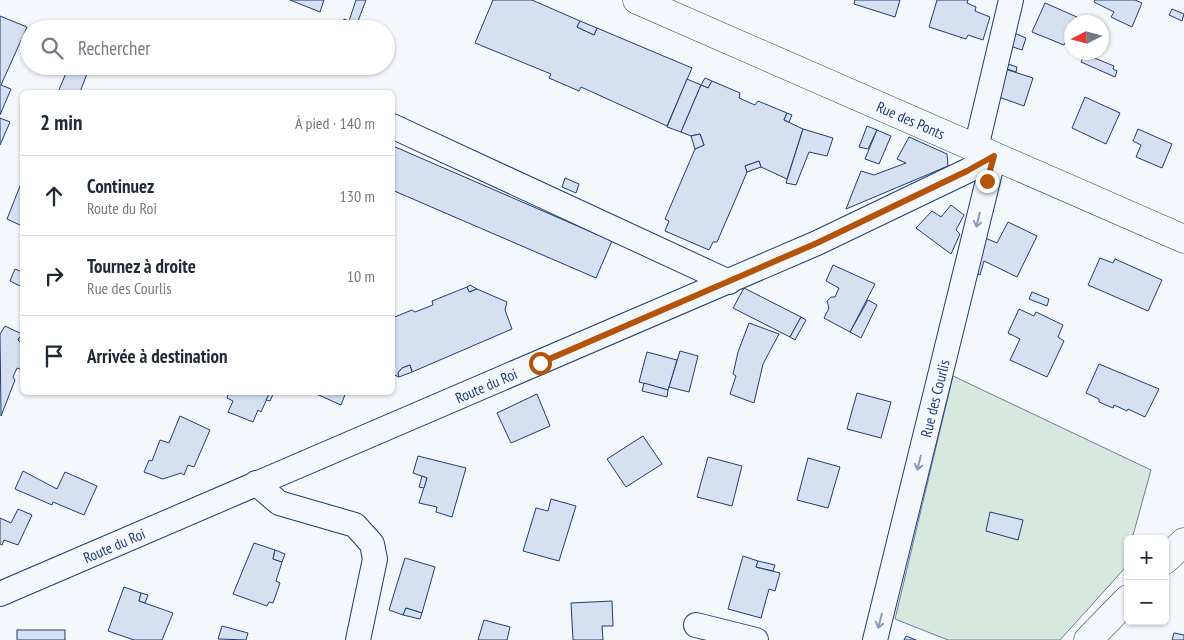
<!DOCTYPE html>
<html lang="fr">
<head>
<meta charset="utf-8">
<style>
	body { margin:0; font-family:"PT Sans Narrow",sans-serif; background:#f6f6f7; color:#1f2937 }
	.controls { position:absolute; right:15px; bottom:15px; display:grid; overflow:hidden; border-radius:8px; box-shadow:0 1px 4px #0004 }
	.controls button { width:45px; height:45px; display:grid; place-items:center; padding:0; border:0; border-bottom:1px solid #e0e1e3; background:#fff; color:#1f2937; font:25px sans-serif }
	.compass { position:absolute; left:1064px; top:15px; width:45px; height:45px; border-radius:50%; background:#fff; box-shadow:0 1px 4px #0004; rotate:264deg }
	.stop { position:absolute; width:15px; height:15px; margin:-11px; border:4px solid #b45309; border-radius:50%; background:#fff }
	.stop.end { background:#b45309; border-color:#fff; box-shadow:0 1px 5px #0008 }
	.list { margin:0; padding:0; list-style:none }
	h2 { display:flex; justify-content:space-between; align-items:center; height:65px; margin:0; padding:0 20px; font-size:21px }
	h2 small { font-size:16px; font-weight:400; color:#747a83 }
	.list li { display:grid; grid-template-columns:32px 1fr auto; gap:15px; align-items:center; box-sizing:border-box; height:80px; padding:0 20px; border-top:1px solid #e0e1e3 }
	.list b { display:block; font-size:19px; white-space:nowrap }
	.list p { margin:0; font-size:16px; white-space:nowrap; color:#747a83 }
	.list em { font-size:16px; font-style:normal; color:#747a83 }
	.icon { flex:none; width:28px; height:28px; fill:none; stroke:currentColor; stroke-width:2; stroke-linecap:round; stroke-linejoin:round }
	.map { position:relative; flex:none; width:1184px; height:640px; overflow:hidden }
	.search { position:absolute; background:#fff; box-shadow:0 1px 4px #0004; left:20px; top:20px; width:375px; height:55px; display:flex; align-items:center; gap:12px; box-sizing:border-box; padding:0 18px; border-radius:28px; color:#747a83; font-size:19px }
	.panel { position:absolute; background:#fff; box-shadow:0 1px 4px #0004; left:20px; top:90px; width:375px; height:305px; border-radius:8px }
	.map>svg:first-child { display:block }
	.green { fill:#d7e8df; stroke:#687fa3 }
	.building { fill:#d5e0f0; stroke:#1d3f73 }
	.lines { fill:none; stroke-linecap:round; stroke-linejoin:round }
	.street-casing { stroke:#1d3f73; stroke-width:26 }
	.secondary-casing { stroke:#1d3f73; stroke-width:29 }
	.street { stroke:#f4f7fb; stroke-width:24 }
	.secondary { stroke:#f4f7fb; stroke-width:28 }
	.oneway { stroke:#889bb7 }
	.route { stroke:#b45309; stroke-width:6 }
	.labels { text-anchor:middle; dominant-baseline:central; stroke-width:4; stroke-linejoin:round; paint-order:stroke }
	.street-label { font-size:15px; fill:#1d3f73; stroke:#f4f7fb }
</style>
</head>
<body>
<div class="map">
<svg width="1184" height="640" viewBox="0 0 1184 640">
	<rect width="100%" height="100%" fill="#f4f7fb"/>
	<!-- green -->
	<polygon class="green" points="953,376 1151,470 1132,539 1128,539 1128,556 1124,569 1060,640 948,640 895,619"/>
	<!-- building -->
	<g class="building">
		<polygon points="290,0 324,0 320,12"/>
		<polygon points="356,0 366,0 355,29 340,29 344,19 349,21"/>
		<polygon points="493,0 532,0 580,21 577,27 594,35 597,28 692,68 667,126 581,87 579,91 549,78 551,74 475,43"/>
		<polygon points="855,0 900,0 895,17 854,4"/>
		<polygon points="937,0 968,0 967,3 976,7 975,11 990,17 983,40 968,35 966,39 929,27"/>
		<polygon points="1095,0 1135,0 1142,3 1132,27 1111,17 1114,12 1094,2"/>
		<polygon points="1045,3 1077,17 1074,22 1072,22 1072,28 1064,45 1032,32"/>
		<polygon points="1172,9 1184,14 1182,21 1169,15"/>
		<polygon points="0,16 27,27 1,85 11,89 0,115"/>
		<polygon points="580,21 597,28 594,35 577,27"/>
		<polygon points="1009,31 1026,38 1022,50 1007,45"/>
		<polygon points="1085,54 1114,66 1113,69 1117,71 1115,77 1081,62"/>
		<polygon points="1002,62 1017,67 1016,72 1001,67"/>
		<polygon points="69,66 90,66 80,92 58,92"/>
		<polygon points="1005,69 1033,78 1024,106 996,96"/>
		<polygon points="705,78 712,81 708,88 701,85"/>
		<polygon points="687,79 701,85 681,132 667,127"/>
		<polygon points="712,81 740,93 739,98 755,105 758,101 787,113 784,120 803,129 787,179 761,167 759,161 745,166 747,172 736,198 717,242 713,242 709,250 665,231 669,221 665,219 695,149 704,145 700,134 691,136 681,132 701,85 708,88"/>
		<polygon points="1085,97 1120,113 1106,144 1072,128"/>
		<polygon points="787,113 792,115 789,122 784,120"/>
		<polygon points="0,118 10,122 0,145"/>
		<polygon points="867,126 877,130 868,149 859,147"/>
		<polygon points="803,129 833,138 827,156 809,152 796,185 786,183"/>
		<polygon points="1138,129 1172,144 1162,168 1136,157 1141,145 1133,141"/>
		<polygon points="877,130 891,136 879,164 865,159"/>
		<polygon points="700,134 704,145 695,149 691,136"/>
		<polygon points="909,137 947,154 948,166 846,209 861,171 874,175 906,163 897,159"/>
		<polygon points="393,146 612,241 596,278 392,190"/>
		<polygon points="759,161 761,167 747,172 745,166"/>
		<polygon points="565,178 579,184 576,193 562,187"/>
		<polygon points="22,181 22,226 7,219"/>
		<polygon points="951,205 964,215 956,230 960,234 951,254 916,228 932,211 941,217"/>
		<polygon points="1008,222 1037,236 1017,277 984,261 980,275 974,273 983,237 997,243"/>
		<polygon points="1100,258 1113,263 1115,259 1162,280 1148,311 1088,285"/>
		<polygon points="833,265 875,284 850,332 824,318 829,308 827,301 831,297 835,297 839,288 826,281"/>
		<polygon points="15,269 22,272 22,287 10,281"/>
		<polygon points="470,285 477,289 469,292 467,287"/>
		<polygon points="467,287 469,292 477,289 507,302 505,310 512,329 412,372 410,365 402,368 398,373 399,377 392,374 392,318 412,310 415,312 433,305 432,301"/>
		<polygon points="744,288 801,317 790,337 733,308"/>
		<polygon points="1032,292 1049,299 1047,306 1029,299"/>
		<polygon points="868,300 877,305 861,338 850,332"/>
		<polygon points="1019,309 1034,316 1036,312 1063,325 1058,337 1064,341 1047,377 1010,360 1020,339 1008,333"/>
		<polygon points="801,317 806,320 795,340 790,337"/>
		<polygon points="749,323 779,334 763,364 754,403 730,394 736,376 733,374 738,352"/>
		<polygon points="5,326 22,334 18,340 22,344 22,370 17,368 13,377 15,380 1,416 0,334"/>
		<polygon points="22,334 22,344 18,340"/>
		<polygon points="680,351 698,356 689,392 669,387"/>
		<polygon points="647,352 677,360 668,390 639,382"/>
		<polygon points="1099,364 1159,389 1145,417 1128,409 1127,411 1114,405 1113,408 1099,402 1099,399 1086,393"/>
		<polygon points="410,365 412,372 399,377 398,373 402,368"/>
		<polygon points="644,383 668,390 667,397 642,391"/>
		<polygon points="229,392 270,392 261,412 258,410 253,422 228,412 233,401 227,398"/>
		<polygon points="270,392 274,392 270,401 266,400"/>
		<polygon points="312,392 346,392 341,405"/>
		<polygon points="857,393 891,402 881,438 847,429"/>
		<polygon points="537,394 550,426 511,443 497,413"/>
		<polygon points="180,416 210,430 194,467 188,465 184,475 181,473 163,479 144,472 149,460 152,461 160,440 169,443"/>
		<polygon points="643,436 662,464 626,487 607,459"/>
		<polygon points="418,456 466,468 452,517 436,512 437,507 419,503 427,478 413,473"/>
		<polygon points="708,457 742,466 732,506 697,497"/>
		<polygon points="808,458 840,467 828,508 797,500"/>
		<polygon points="23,471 57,489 65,472 97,486 84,515 53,502 52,505 15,489"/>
		<polygon points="422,476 427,478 424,488 419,487"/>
		<polygon points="551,499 576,506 559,561 523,551 536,508 548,511"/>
		<polygon points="18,509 32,515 18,545 4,540 2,545 0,544 0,518 11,523"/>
		<polygon points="990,512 1023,520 1018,540 986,531"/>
		<polygon points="254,543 275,550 273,559 282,562 276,581 280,583 273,603 269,602 267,606 233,594"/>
		<polygon points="275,550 285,554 282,562 273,559"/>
		<polygon points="743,556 758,561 756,567 780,573 775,591 769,589 761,618 728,609"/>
		<polygon points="405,558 435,567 422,613 406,608 403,615 389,610"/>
		<polygon points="758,561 775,565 773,571 756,567"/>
		<polygon points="124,587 141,593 139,601 173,613 162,640 134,640 108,631"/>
		<polygon points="141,593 148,595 145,603 139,601"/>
		<polygon points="612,601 613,626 602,626 603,640 573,640 571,603"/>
		<polygon points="406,608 422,613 420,619 403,615"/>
		<polygon points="484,620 510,627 507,640 478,640"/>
		<polygon points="222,626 248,633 246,640 218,639"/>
		<rect x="17" y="630" width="48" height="10"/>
		<polygon points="1174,633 1184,635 1184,640 1172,640"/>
		<polygon points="906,636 916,640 904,640"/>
	</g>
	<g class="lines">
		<!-- street casing -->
		<g class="street-casing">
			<g id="street">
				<polyline points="392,126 729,282"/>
				<polyline points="976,148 1011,0"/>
				<polyline points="256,483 279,503 355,525 372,544 375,559 358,640"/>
				<path id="s1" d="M0 594 817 243 967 171 994 156"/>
				<polyline points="696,625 756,640"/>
				<path id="s2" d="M875 640 994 156"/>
			</g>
		</g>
		<!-- secondary casing -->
		<g class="secondary-casing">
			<g id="secondary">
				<path id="s3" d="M637 0 1184 239"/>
				<polyline points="1165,560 1184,542"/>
				<polyline points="1088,640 1128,599"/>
			</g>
		</g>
		<!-- street -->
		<use href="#street" class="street"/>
		<!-- secondary -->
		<use href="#secondary" class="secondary"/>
	</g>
	<!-- one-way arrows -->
	<defs><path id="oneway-shaft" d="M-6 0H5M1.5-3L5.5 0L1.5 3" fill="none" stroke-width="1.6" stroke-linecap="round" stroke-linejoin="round" transform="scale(1.25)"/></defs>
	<g class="oneway">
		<use href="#oneway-shaft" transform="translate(978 220) rotate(104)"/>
		<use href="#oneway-shaft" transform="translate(919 463) rotate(104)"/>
		<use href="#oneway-shaft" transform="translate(880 621) rotate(104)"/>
	</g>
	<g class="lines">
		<!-- route -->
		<polyline class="route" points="540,363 817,243 967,171 994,156 987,181"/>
	</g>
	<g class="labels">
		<!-- street labels -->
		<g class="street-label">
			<text stroke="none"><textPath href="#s3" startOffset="299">Rue des Ponts</textPath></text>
			<text stroke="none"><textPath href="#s1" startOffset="529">Route du Roi</textPath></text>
			<text stroke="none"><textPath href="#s2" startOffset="249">Rue des Courlis</textPath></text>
			<text stroke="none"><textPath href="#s1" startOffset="124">Route du Roi</textPath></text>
		</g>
	</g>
</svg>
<div class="controls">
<button>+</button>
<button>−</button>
</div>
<svg class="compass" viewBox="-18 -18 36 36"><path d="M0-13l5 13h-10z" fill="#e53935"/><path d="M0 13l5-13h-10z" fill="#747a83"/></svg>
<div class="stop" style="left:540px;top:363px"></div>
<div class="stop end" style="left:987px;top:181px"></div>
<div class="search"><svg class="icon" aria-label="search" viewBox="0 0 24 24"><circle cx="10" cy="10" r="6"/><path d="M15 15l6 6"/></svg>Rechercher</div>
<section class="panel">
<h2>2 min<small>À pied · 140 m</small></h2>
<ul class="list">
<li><svg class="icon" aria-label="ahead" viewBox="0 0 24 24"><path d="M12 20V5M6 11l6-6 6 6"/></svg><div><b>Continuez</b><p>Route du Roi</p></div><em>130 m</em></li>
<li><svg class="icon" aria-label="right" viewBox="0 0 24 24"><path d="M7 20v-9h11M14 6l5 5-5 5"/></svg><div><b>Tournez à droite</b><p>Rue des Courlis</p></div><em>10 m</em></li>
<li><svg class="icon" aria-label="arrive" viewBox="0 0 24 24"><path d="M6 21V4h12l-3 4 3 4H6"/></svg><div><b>Arrivée à destination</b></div></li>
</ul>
</section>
</div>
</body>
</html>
